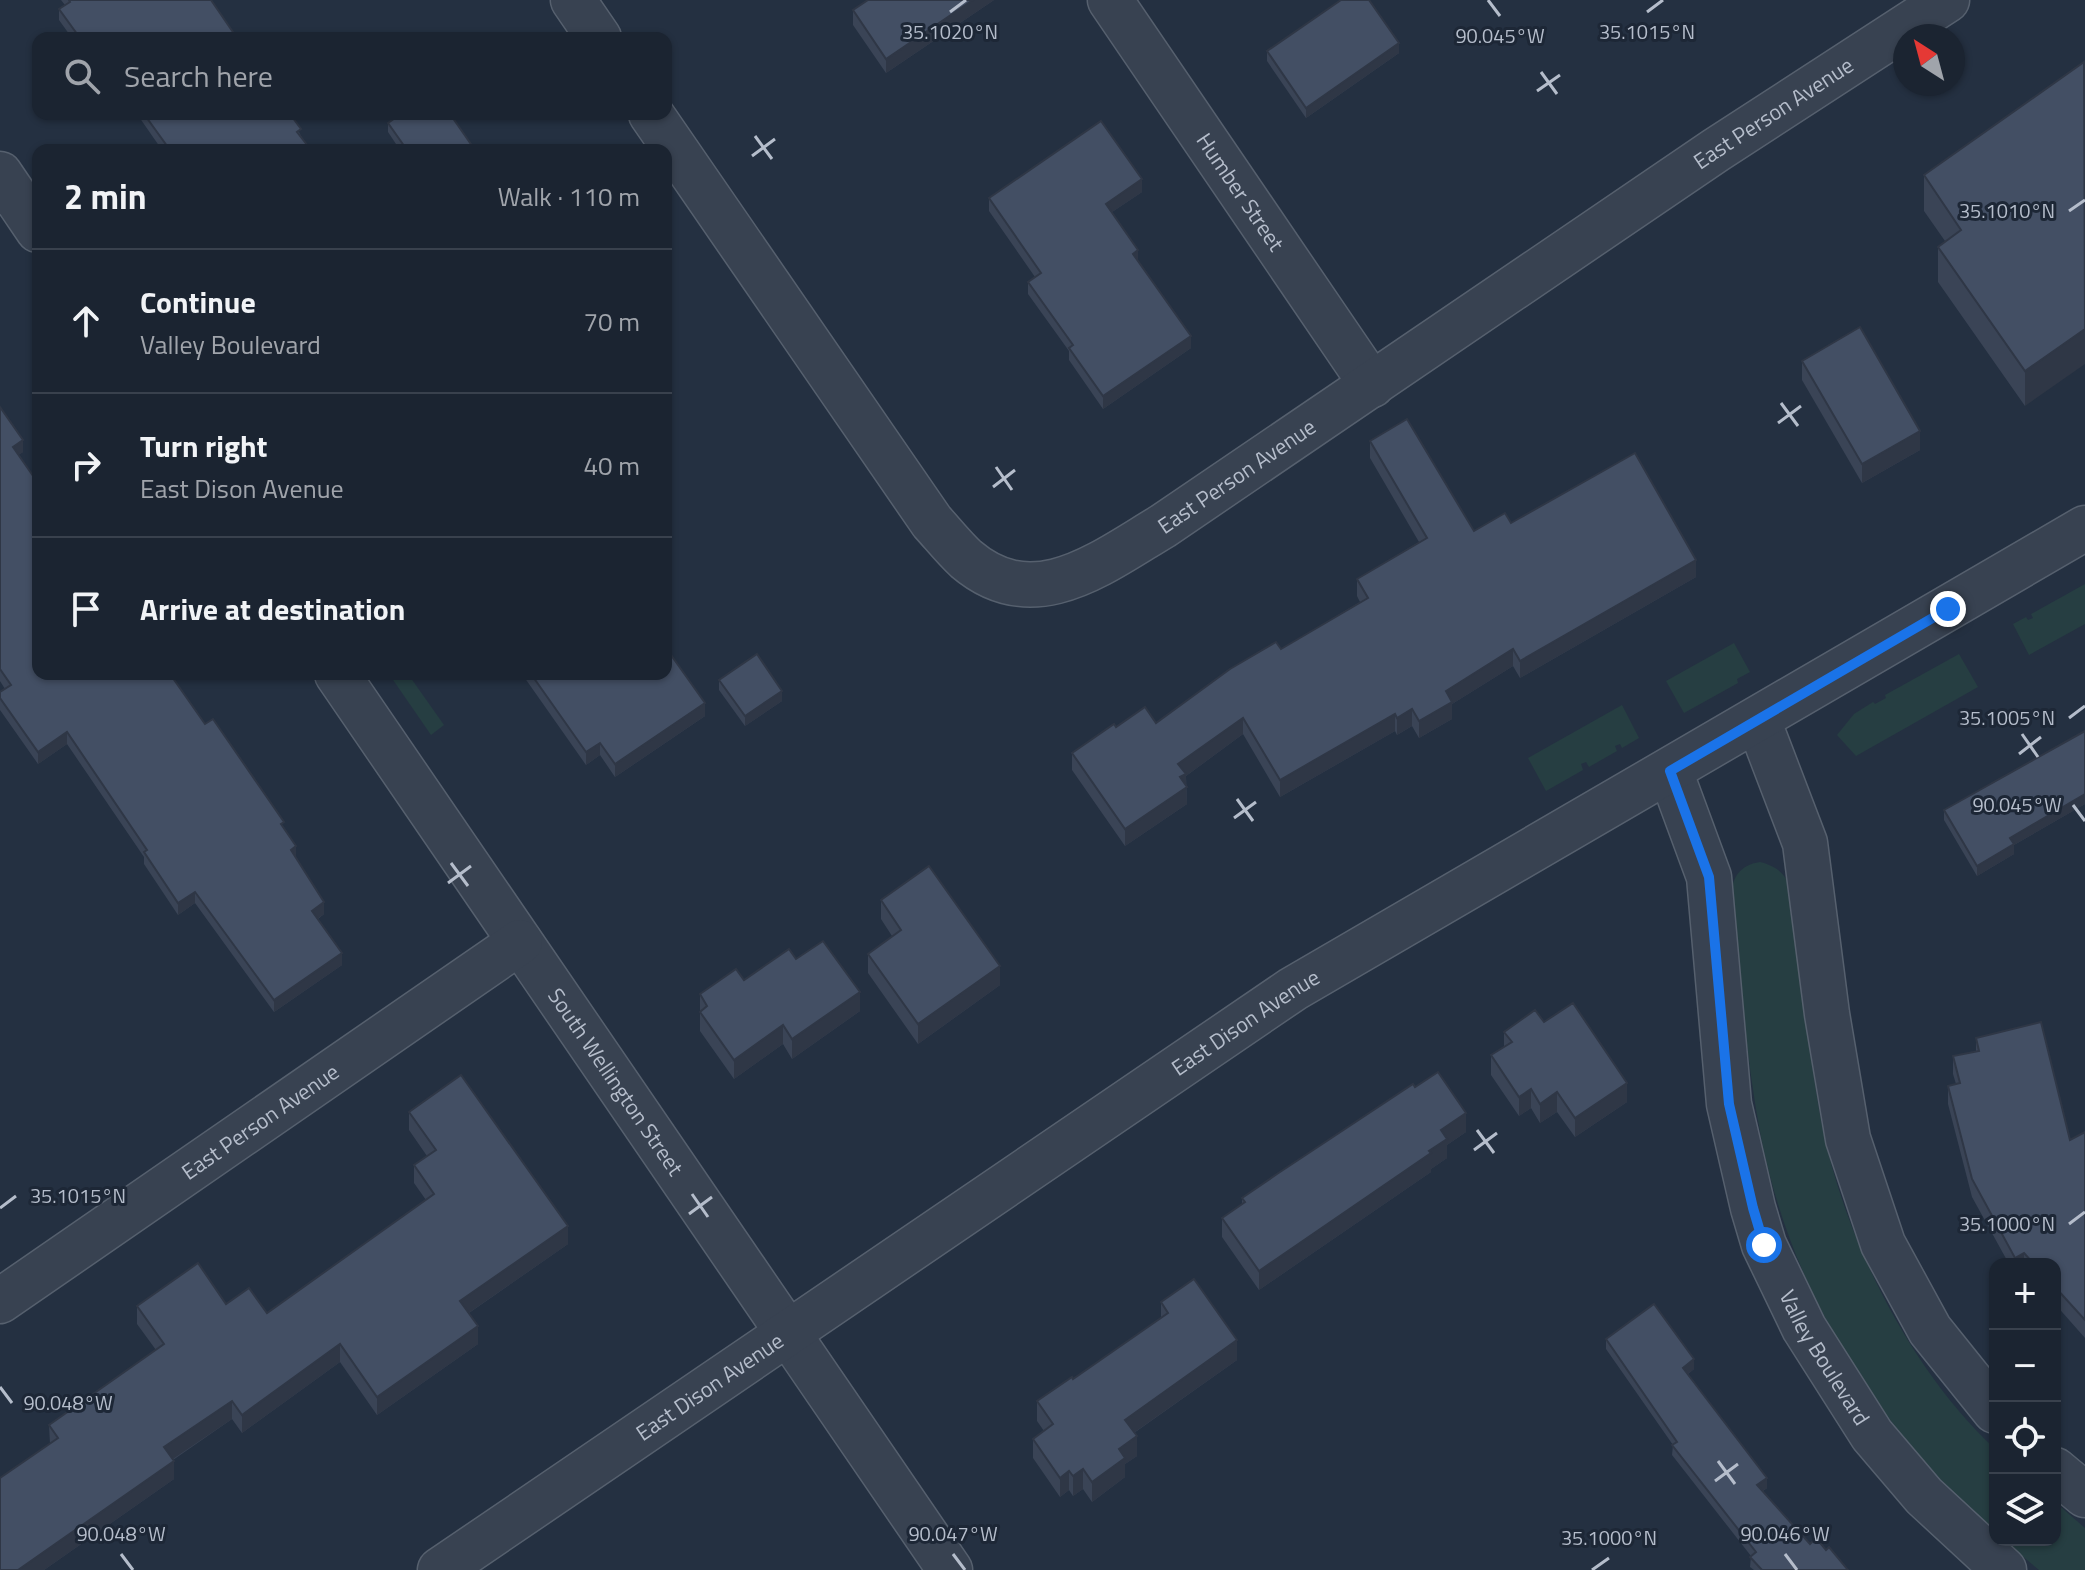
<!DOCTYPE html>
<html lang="en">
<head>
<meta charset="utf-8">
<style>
	body { margin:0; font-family:"Titillium Web",sans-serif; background:#242c39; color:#f1f3f6 }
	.controls { position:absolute; right:24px; bottom:24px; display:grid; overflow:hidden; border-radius:16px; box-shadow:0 2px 6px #0004 }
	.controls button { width:72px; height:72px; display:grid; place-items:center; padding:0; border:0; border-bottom:2px solid #39414d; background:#1b2431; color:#f1f3f6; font:40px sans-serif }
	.compass { position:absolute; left:1893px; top:24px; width:72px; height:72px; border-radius:50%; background:#1b2431; box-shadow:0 2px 6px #0004; rotate:324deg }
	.stop { position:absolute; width:24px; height:24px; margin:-18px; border:6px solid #1a73e8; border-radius:50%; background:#fff }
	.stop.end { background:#1a73e8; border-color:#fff; box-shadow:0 2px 8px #0008 }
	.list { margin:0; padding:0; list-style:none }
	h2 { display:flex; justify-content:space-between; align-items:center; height:104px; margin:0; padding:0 32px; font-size:34px }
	h2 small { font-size:26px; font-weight:400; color:#a0a4ab }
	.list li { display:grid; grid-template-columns:52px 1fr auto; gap:24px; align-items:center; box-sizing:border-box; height:144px; padding:0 32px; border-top:2px solid #39414d }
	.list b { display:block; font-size:30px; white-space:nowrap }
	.list p { margin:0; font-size:26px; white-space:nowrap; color:#a0a4ab }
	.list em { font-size:26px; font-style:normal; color:#a0a4ab }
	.icon { flex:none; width:44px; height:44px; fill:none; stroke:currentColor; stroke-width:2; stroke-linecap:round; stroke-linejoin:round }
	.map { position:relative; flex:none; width:2085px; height:1570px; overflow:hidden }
	.search { position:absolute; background:#1b2431; box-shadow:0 2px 6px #0004; left:32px; top:32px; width:640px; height:88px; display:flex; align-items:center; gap:20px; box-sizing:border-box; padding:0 28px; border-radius:16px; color:#a0a4ab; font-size:30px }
	.panel { position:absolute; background:#1b2431; box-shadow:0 2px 6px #0004; left:32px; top:144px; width:640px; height:536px; border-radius:16px }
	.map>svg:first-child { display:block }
	.green { fill:#263e42 }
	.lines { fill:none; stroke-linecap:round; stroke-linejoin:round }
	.minor-casing { stroke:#56606e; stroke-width:47 }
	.minor { stroke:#384251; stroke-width:44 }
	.wall { fill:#3a4456 }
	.shaded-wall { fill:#2f3746 }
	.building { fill:#434f64; stroke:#2f3746; stroke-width:2 }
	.route { stroke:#1a73e8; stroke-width:10 }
	.ticks { fill:none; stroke:#b5bdcb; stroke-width:3 }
	.labels { text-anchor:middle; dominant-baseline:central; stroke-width:6; stroke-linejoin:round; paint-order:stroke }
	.street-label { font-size:22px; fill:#b5bdcb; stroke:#1d2736 }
	.ticks-label { font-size:20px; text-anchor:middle; fill:#b5bdcb; stroke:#1d2736; stroke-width:6; stroke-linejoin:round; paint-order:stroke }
</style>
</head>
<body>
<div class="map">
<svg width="2085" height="1570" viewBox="0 0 2085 1570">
	<rect width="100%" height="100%" fill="#243041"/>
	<!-- green -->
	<g class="green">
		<polygon points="2085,584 2085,624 2029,655 2013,624 2026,617 2028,620 2033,618 2031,614"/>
		<polygon points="1734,643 1750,672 1737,679 1738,683 1684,713 1666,681"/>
		<polygon points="1959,654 1978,687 1856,756 1837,735 1854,714 1873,702 1875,704 1886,698 1885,695"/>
		<polygon points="389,674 408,674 444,725 431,735"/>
		<polygon points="1622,705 1639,738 1622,748 1620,744 1615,746 1617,751 1589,767 1586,762 1581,764 1583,770 1546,791 1528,758"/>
		<path d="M1760 862C1784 868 1790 881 1795 904 1802 970 1807 1037 1818 1103 1837 1224 1905 1365 1995 1449V1533C1878 1428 1792 1294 1761 1137 1746 1060 1741 980 1731 902 1730 881 1738 865 1760 862Z"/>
		<polygon points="2055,1502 2085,1528 2085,1570 2039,1570 2003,1540 2055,1540"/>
	</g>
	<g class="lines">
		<!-- minor casing -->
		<g class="minor-casing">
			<g id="minor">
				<polyline points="573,0 599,38"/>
				<path id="s1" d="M1110 0 1372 385"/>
				<path id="s2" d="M651 114 932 522C943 534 954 548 966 559 1034 617 1101 563 1163 526L1716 150 1947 0"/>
				<polyline points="0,174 38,230"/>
				<path id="s3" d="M337 674 950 1570"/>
				<polyline points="1758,720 1805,843 1827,1014 1848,1139 1883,1244 1930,1330 1995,1411"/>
				<path id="s4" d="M1670 771 1709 877 1729 1104 1753 1208 1764 1245 1804 1328 1872 1435 1924 1496 2004 1570"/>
				<path id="s5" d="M0 1301 520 942"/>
				<polyline points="2055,1470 2085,1495"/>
				<path id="s6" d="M440 1570 1293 989 2085 528"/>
			</g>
		</g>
		<!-- minor -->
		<use href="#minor" class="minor"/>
	</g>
	<!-- wall -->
	<g class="wall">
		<polygon points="61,0 211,0 237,38 72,38 59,20 59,9 65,5"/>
		<polygon points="994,0 886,73 853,25 853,10"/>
		<polygon points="1267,51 1399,53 1306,118 1267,61"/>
		<polygon points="2084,62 2025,406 1938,282 1938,247 1945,241 1924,211 1924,175"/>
		<polygon points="137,114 290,114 301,136 310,150 162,150"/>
		<polygon points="388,123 475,150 400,150 388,132"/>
		<polygon points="1142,192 1112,212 1138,262 1191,348 1103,409 1069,360 1069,351 1028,294 1028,282 1035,277 989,211 989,198"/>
		<polygon points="1802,361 1920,450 1862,483 1802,380"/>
		<polygon points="0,407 23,452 18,455 205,724 284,828 296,858 324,914 318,919 342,965 274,1012 195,903 178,915 144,864 144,857 67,744 38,764 0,710 0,692 5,689 0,681"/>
		<polygon points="1370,441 1474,531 1511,523 1696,577 1520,678 1513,666 1452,704 1452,719 1419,738 1412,726 1397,735 1395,731 1280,797 1243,734 1186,776 1187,804 1125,846 1072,770 1072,753 1116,727 1156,723 1360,602 1357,596 1357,579 1419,542 1370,458"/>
		<polygon points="522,674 666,674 705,716 615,777 600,755 586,765"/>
		<polygon points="719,680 782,701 745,726 719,690"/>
		<polygon points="2085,731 2085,804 2014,845 2014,854 1977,876 1944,820 1944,810"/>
		<polygon points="881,900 1000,985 918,1044 868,973 868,954 892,936 881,919"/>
		<polygon points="796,959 860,1011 792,1059 783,1044 734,1079 700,1031 700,994 744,980"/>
		<polygon points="1544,1022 1627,1102 1575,1137 1557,1112 1540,1123 1531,1108 1519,1116 1491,1075 1491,1055 1504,1047 1504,1032"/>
		<polygon points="1976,1038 2070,1140 2085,1132 2085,1338 2055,1304 2055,1264 2009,1264 1972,1197 1948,1104 1948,1086 1956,1084 1953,1074 1953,1056 1976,1052"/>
		<polygon points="1415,1087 1466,1132 1447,1145 1447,1158 1431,1169 1431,1172 1259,1290 1222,1237 1222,1218 1242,1204 1242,1198"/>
		<polygon points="409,1112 568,1244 469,1313 478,1344 377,1415 340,1362 242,1433 232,1419 173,1460 174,1479 44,1570 0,1570 50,1444 49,1425 156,1350 137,1324 137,1306 226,1304 267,1313 426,1200 414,1183 414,1165 427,1156 409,1130"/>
		<polygon points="1161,1302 1237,1360 1134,1433 1137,1456 1125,1464 1125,1477 1092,1502 1083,1489 1073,1496 1069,1490 1060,1497 1033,1458 1033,1439 1044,1431 1037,1421 1037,1401 1073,1379 1161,1318"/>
		<polygon points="1606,1339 1694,1369 1688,1374 1767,1488 1763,1491 1810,1544 1826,1550 1848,1570 1754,1570 1750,1567 1751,1556 1672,1455 1673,1445 1606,1349"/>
	</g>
	<!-- shaded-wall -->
	<g class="shaded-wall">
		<polygon points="973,0 994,0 886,73 886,59"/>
		<polygon points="1399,43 1399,53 1306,118 1306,108"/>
		<polygon points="1142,179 1142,192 1106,216 1106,204"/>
		<polygon points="1138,250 1138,263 1133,254"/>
		<polygon points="2085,329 2085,364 2025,406 2025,371"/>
		<polygon points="1191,336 1191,348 1103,409 1103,396"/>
		<polygon points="1920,431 1920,450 1862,483 1862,464"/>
		<polygon points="23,440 23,452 13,459 13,447"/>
		<polygon points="1696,560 1696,577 1520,678 1520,661"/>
		<polygon points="1513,649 1513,666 1452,704 1452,719 1419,738 1419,721 1446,691"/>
		<polygon points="782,691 782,701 745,726 745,716"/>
		<polygon points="705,703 705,716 615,777 615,764"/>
		<polygon points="1412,709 1412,726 1397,735 1397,718"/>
		<polygon points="1395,714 1395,731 1280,797 1280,780"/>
		<polygon points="1243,718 1243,734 1186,776 1187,804 1125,846 1125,829 1178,764"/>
		<polygon points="67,732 67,744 38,764 38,752"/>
		<polygon points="600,743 600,755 586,765 586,752"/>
		<polygon points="2085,794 2085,804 2014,845 2014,854 1977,876 1977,866 2010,838"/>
		<polygon points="296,846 296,858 291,850"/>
		<polygon points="195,892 195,903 178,915 178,903"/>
		<polygon points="324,902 324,914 312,923 312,911"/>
		<polygon points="342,953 342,965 274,1012 274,1000"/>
		<polygon points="1000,966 1000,985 918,1044 918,1024"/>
		<polygon points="860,992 860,1011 792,1059 792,1039"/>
		<polygon points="783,1025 783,1044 734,1079 734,1060"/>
		<polygon points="1627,1083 1627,1102 1575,1137 1575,1118"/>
		<polygon points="1531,1089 1531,1108 1519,1116 1519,1097"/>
		<polygon points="1557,1092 1557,1112 1540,1123 1540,1104"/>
		<polygon points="1466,1113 1466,1132 1447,1145 1447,1158 1431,1169 1431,1172 1259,1290 1259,1271 1441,1130"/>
		<polygon points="568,1226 568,1244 460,1319 460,1301"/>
		<polygon points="2024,1253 2024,1264 2015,1264 2015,1258"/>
		<polygon points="478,1326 478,1344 377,1415 377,1397"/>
		<polygon points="1237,1340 1237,1360 1125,1439 1125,1420"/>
		<polygon points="340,1344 340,1362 242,1433 242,1415"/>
		<polygon points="1694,1359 1694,1369 1683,1378 1683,1368"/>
		<polygon points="232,1401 232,1419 164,1465 164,1447"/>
		<polygon points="1137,1436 1137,1456 1125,1464 1125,1477 1092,1502 1092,1482 1119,1449"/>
		<polygon points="174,1461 174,1479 44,1570 18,1570"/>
		<polygon points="1083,1469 1083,1489 1073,1496 1073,1476"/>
		<polygon points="1069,1471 1069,1490 1060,1497 1060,1478"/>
		<polygon points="1767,1478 1767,1488 1757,1495 1757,1485"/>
	</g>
	<!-- building -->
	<g class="building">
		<polygon points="69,0 211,0 237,38 80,38 59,9 70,2"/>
		<polygon points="868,0 973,0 886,59 853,10"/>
		<polygon points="1341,0 1369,0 1399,43 1306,108 1267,51"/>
		<polygon points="2084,62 2085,329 2025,371 1938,247 1961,230 1924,175"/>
		<polygon points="144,114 290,114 301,129 297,132 311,150 170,150"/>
		<polygon points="401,114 450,114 475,150 419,150 418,148 415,150 407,150 388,123"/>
		<polygon points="1101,121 1142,179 1106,204 1138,250 1133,254 1191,336 1103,396 1069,348 1073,345 1028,282 1041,273 989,198"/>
		<polygon points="1860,327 1920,431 1862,464 1802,361"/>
		<polygon points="0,407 23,440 13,447 38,483 38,674 170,674 205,724 213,719 284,822 281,824 296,846 291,850 324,902 312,911 342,953 274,1000 195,892 178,903 144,852 147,850 67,732 38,752 0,698 0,692 11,685 0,669"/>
		<polygon points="1407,419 1474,531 1505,513 1511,523 1518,519 1635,453 1696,560 1520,661 1513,649 1446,691 1452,702 1419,721 1412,709 1397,718 1395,714 1280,780 1243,718 1178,764 1186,774 1180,777 1187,787 1125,829 1072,753 1114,724 1116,727 1145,707 1156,723 1230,669 1276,642 1281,649 1368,598 1357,579 1427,538 1370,441"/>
		<polygon points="666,648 705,703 615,764 600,743 586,752 531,674 666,674"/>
		<polygon points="757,654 782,691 745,716 719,680"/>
		<polygon points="2085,731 2085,794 2010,838 2014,844 1977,866 1944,810"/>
		<polygon points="929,866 1000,966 918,1024 868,954 901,930 881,900"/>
		<polygon points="823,941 860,992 792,1039 783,1025 734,1060 700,1012 707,1006 700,994 736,969 744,980 789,949 796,959"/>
		<polygon points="1573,1003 1627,1083 1575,1118 1557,1092 1540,1104 1531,1089 1519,1097 1491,1055 1512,1042 1504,1032 1535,1010 1544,1022"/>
		<polygon points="2041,1022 2070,1140 2085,1132 2085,1320 2055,1287 2055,1264 2034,1264 2024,1253 2015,1258 1972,1179 1948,1086 1960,1083 1953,1056 1979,1051 1976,1038"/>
		<polygon points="1438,1072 1466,1113 1441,1130 1447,1139 1429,1151 1431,1153 1259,1271 1222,1218 1245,1202 1242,1198 1277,1174 1413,1084 1415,1087"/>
		<polygon points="461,1075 568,1226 460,1301 478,1326 377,1397 340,1344 242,1415 232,1401 164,1447 174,1461 18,1570 0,1570 0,1478 58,1438 49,1425 164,1344 137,1306 198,1263 226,1304 249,1288 267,1313 434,1194 414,1165 436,1150 409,1112"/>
		<polygon points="1194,1279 1237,1340 1125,1420 1137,1436 1119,1449 1125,1458 1092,1482 1083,1469 1073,1476 1069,1471 1060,1478 1033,1439 1053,1424 1037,1401 1072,1377 1073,1379 1168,1313 1161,1302"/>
		<polygon points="1654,1304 1694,1359 1683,1368 1767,1478 1757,1485 1810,1544 1816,1538 1826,1550 1829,1547 1848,1570 1762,1570 1750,1557 1756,1552 1672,1445 1677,1442 1606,1339"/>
	</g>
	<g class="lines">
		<!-- route -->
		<polyline class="route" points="1764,1245 1753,1208 1729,1104 1709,877 1670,771 1948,609"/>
	</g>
	<!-- ticks -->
	<path class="ticks" d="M1488 0 1500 16M950 12 966 0M1647 12 1663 0M1541 72 1557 94M1537 91 1560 75M755 136 772 159M752 156 775 139M2069 211 2085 200M1781 403 1798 426M1778 423 1801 406M996 467 1012 490M993 487 1015 470M2069 718 2085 706M2022 734 2038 757M2019 754 2041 737M1237 799 1253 821M2073 805 2085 821M1234 818 1256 802M451 863 468 886M448 883 471 866M1477 1130 1494 1153M1474 1150 1497 1133M692 1194 708 1217M0 1208 16 1196M689 1214 712 1197M2069 1224 2085 1212M0 1387 12 1403M1718 1461 1735 1484M1715 1481 1738 1464M121 1554 133 1570M953 1554 965 1570M1785 1554 1797 1570M1592 1570 1609 1558"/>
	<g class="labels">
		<!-- street labels -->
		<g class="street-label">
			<text stroke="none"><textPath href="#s2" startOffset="1500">East Person Avenue</textPath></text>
			<text stroke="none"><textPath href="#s1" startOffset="232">Humber Street</textPath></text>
			<text stroke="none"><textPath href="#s2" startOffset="852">East Person Avenue</textPath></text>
			<text stroke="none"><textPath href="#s6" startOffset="974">East Dison Avenue</textPath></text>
			<text stroke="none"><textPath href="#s3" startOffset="494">South Wellington Street</textPath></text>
			<text stroke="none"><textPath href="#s5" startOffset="316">East Person Avenue</textPath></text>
			<text stroke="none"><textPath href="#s4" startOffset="614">Valley Boulevard</textPath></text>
			<text stroke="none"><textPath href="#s6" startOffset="326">East Dison Avenue</textPath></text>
		</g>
	</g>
	<g class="ticks-label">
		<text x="950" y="39">35.1020°N</text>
		<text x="1647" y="39">35.1015°N</text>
		<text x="1500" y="43">90.045°W</text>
		<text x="2007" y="218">35.1010°N</text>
		<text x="2007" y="725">35.1005°N</text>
		<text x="2017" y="812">90.045°W</text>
		<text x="78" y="1203">35.1015°N</text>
		<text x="2007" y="1231">35.1000°N</text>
		<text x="68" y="1410">90.048°W</text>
		<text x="121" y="1541">90.048°W</text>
		<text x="953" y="1541">90.047°W</text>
		<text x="1785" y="1541">90.046°W</text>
		<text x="1609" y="1545">35.1000°N</text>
	</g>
</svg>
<div class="controls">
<button>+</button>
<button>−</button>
<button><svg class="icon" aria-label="locate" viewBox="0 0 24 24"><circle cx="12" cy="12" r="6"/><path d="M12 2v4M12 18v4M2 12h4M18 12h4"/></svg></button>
<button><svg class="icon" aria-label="layers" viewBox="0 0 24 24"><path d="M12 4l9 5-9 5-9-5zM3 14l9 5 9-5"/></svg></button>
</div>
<svg class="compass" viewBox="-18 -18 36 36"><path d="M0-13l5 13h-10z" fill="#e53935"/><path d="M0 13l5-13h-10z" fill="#a0a4ab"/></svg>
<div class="stop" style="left:1764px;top:1245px"></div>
<div class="stop end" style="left:1948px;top:609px"></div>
<div class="search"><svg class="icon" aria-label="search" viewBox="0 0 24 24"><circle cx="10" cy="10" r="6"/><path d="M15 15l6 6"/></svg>Search here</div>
<section class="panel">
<h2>2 min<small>Walk · 110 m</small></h2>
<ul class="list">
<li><svg class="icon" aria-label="ahead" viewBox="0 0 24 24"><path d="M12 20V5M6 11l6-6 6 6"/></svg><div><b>Continue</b><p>Valley Boulevard</p></div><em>70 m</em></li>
<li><svg class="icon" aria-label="right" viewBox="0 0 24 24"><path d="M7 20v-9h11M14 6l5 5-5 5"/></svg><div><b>Turn right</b><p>East Dison Avenue</p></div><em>40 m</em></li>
<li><svg class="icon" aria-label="arrive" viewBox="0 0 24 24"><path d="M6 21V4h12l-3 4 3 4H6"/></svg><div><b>Arrive at destination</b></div></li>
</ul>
</section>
</div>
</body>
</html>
